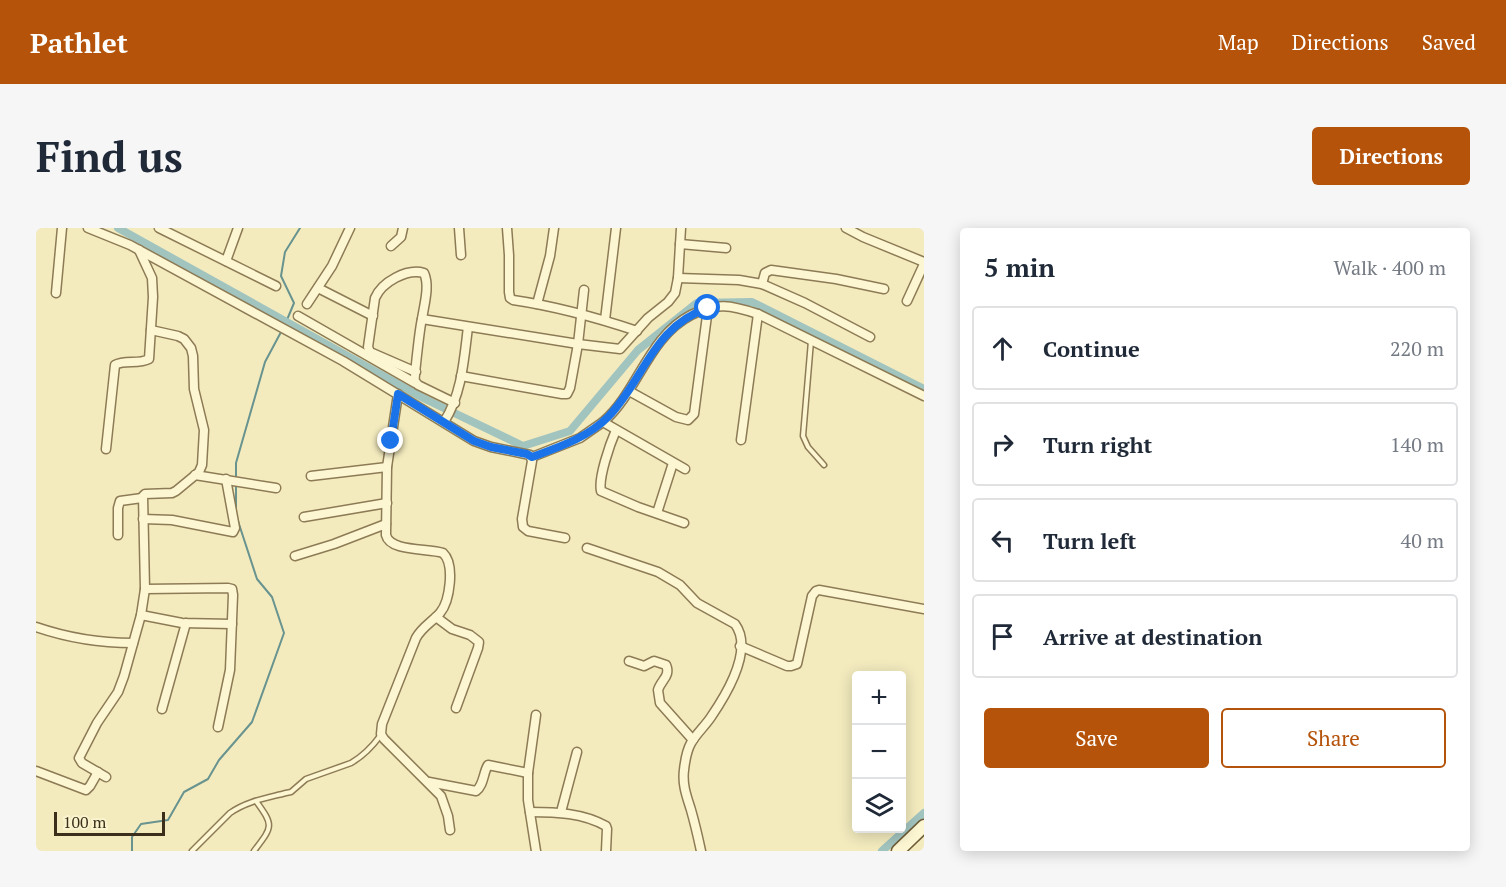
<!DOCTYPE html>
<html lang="en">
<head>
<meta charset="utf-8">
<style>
	body { margin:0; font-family:"PT Serif",serif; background:#f6f6f7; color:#1f2937 }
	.controls { position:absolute; right:18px; bottom:18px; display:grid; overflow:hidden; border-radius:6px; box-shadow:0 3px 15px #0003 }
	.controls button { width:54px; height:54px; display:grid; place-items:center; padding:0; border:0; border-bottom:2px solid #e0e1e3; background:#fff; color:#1f2937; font:30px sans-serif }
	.scale { position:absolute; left:18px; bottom:15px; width:111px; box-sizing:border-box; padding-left:6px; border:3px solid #3b2f1b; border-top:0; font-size:16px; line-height:21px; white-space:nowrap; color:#3b2f1b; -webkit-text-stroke:4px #f9f3ce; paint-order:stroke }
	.stop { position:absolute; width:18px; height:18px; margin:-14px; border:4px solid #1a73e8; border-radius:50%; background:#fff }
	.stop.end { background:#1a73e8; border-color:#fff; box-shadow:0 2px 6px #0008 }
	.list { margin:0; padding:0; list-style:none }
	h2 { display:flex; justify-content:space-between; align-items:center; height:78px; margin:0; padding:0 24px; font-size:26px }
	h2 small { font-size:20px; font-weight:400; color:#747a83 }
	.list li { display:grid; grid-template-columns:39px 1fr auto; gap:18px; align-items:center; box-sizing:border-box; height:84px; margin:0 12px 12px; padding:0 12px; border:2px solid #e0e1e3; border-radius:6px }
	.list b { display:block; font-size:22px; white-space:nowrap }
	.list em { font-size:20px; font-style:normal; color:#747a83 }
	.actions { display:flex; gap:12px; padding:18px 24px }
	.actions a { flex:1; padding:14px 0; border:2px solid #b45309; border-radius:6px; text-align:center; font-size:21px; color:#b45309 }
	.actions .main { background:#b45309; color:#fff }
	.icon { flex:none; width:33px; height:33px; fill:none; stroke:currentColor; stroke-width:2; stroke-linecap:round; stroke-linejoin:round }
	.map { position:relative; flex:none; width:888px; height:623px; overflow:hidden; border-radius:6px }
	header { display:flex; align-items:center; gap:36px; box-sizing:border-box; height:84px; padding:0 30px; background:#b45309; color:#fff }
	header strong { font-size:28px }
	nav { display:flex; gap:33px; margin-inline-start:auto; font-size:21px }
	.intro { display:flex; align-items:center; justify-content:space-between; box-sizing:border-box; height:144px; padding:0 36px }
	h1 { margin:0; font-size:42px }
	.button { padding:15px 27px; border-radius:6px; background:#b45309; color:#fff; font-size:21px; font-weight:700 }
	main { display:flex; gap:36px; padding:0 36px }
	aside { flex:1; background:#fff; border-radius:6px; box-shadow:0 3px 15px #0003 }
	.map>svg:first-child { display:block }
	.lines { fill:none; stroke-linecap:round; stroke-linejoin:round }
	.stream { stroke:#68938f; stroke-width:2 }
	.canal { stroke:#a2c4bf; stroke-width:8 }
	.lane-casing { stroke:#8d7b55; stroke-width:7 }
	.street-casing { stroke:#8d7b55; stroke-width:11 }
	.secondary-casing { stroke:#6f5c38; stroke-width:15 }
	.lane { stroke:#fcf6d2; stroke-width:4 }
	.street { stroke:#fcf6d2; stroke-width:8 }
	.secondary { stroke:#fcf6d2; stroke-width:12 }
	.route { stroke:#1a73e8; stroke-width:8 }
</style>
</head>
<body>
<header>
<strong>Pathlet</strong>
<nav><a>Map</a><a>Directions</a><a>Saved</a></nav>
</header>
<div class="intro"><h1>Find us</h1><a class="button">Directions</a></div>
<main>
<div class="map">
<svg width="888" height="623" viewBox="0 0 888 623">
	<rect width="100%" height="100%" fill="#f3ebbe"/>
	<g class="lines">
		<!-- stream -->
		<g class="stream">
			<polyline points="248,99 258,75 245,48 249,24 264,0"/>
			<polyline points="200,282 200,235 229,134 245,104"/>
			<polyline points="96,623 96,609 105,596 132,592 148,564 172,551 183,532 216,494 248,405 236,369 221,351 201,290"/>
		</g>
		<!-- canal -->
		<g class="canal">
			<polyline points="82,0 387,170 487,218 534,203 602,122 661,75 716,74 888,161"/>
			<polyline points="846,623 888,585"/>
		</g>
		<!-- lane casing -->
		<g class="lane-casing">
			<g id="lane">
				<polyline points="775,113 767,208 772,219 788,237"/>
				<path d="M156 623 194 585C211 573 231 570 250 565L255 564 270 551 315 535C327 528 336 519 344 508"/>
				<path d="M218 623C237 598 238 598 220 573"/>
			</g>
		</g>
		<!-- street casing -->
		<g class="street-casing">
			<g id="street">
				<polyline points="52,0 94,17 307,133 438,213 455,219 494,227 496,233 486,291 487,299 492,303 529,310"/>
				<polyline points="123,0 240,58"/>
				<polyline points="423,0 425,27"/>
				<path d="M471 0 473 27V64L474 70 477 72C518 78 562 90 601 103"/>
				<polyline points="810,0 827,9 888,34"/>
				<polyline points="644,16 690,20"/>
				<polyline points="355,18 365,9 367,0"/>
				<polyline points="190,33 202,0"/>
				<polyline points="642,50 703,52 726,56 769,75 834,109"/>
				<polyline points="726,56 729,45 735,42 800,51 848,61"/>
				<polyline points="282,60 337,88"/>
				<polyline points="20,65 26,0"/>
				<polyline points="871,73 888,36"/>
				<polyline points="271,76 296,38 314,0"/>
				<polyline points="501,76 514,28 518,0"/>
				<polyline points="262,88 379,155"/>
				<polyline points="386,91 542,116 584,121 612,90 632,74 639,65 642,50 645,0"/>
				<polyline points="569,92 580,0"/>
				<path d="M380 144 334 124 332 119 339 70C346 54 371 40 388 45 394 58 388 77 386 91 384 98 378 150 379 153 379 154 381 155 382 157L419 175"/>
				<polyline points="425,148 526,166 531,166 534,160 542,116 548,62"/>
				<polyline points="593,163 640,189 652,192 658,186 672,80"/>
				<path d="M362 166 351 239 350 307C354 324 392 320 407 325 419 336 414 373 404 385 396 394 386 399 380 410L346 496 345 506 348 511 405 568 412 588 414 602"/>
				<path d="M408 194C426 166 428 131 432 99"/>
				<path d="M567 194C602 164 612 109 655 87 680 74 695 77 722 86L888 168"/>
				<path d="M580 202C574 216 562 250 565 263L602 279 648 295"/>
				<polyline points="705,212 722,86"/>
				<path d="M70 221 79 137C89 131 102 137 113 131L117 69 116 50 103 22"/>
				<polyline points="496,229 544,210 567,194 649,241"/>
				<polyline points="159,247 240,260"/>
				<polyline points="275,248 351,239"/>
				<polyline points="621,285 637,235"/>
				<polyline points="268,289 351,275"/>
				<polyline points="107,291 136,292 197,304 199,300 190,251"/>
				<polyline points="82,307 82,280 84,273 106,270"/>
				<path d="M551 320 622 344 644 357 661 375 699 396C718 422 690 467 675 489 669 498 660 506 655 515 651 522 649 533 648 542 646 557 651 569 655 582 659 596 662 609 665 623"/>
				<polyline points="259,328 298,316 350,296"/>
				<polyline points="109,361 192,360 196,361 197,367 194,442 182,499"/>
				<polyline points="105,387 146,395 196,396"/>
				<polyline points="400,389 416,401 434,407 443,414 442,420 420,480"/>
				<path d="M0 399C32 410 63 415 97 415"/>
				<polyline points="704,418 751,438 755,438 761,436 776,368 780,363 783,362 888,381"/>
				<path d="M593 433 608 438 618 433 630 437C635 448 625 452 622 462L624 475 657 512"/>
				<polyline points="126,481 150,395"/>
				<polyline points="500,487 492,545 492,572 500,623"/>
				<polyline points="0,543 50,562 54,558 62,544"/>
				<polyline points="70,549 46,535 43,530 61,495 82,464 88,448 105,387 109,361 107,268 109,266 136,265 140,263 163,244 166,237 168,202 158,161 157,128 155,120 148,111 142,108 115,102"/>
				<path d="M393 554 440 563C448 557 447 545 452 537L492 545"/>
				<path d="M494 584C520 584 547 585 570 598L571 601 570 623"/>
				<polyline points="525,584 541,524"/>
			</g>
		</g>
		<!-- secondary casing -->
		<g class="secondary-casing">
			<polyline id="secondary" points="862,623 888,598"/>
		</g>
		<!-- lane -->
		<use href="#lane" class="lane"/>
		<!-- street -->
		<use href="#street" class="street"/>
		<!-- secondary -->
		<use href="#secondary" class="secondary"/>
	</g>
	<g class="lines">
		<!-- route -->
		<path class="route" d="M355 213 362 166 438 213 455 219 491 226 496 229C523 219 551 210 572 189 608 152 617 98 672 80"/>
	</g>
</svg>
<div class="controls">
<button>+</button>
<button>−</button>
<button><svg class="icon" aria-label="layers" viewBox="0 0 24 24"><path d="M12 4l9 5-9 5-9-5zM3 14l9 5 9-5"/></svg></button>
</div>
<div class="scale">100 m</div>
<div class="stop" style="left:672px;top:80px"></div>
<div class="stop end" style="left:355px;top:213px"></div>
</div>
<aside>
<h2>5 min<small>Walk · 400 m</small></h2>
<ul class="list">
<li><svg class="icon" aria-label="ahead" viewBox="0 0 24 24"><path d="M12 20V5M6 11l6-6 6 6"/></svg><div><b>Continue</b></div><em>220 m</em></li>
<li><svg class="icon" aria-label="right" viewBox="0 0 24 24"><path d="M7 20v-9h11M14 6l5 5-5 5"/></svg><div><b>Turn right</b></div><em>140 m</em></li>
<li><svg class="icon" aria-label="left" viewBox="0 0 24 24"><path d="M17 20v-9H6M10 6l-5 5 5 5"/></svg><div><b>Turn left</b></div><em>40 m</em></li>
<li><svg class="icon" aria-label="arrive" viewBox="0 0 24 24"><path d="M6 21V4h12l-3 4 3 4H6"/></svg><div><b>Arrive at destination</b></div></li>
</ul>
<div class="actions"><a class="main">Save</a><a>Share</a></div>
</aside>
</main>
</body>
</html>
